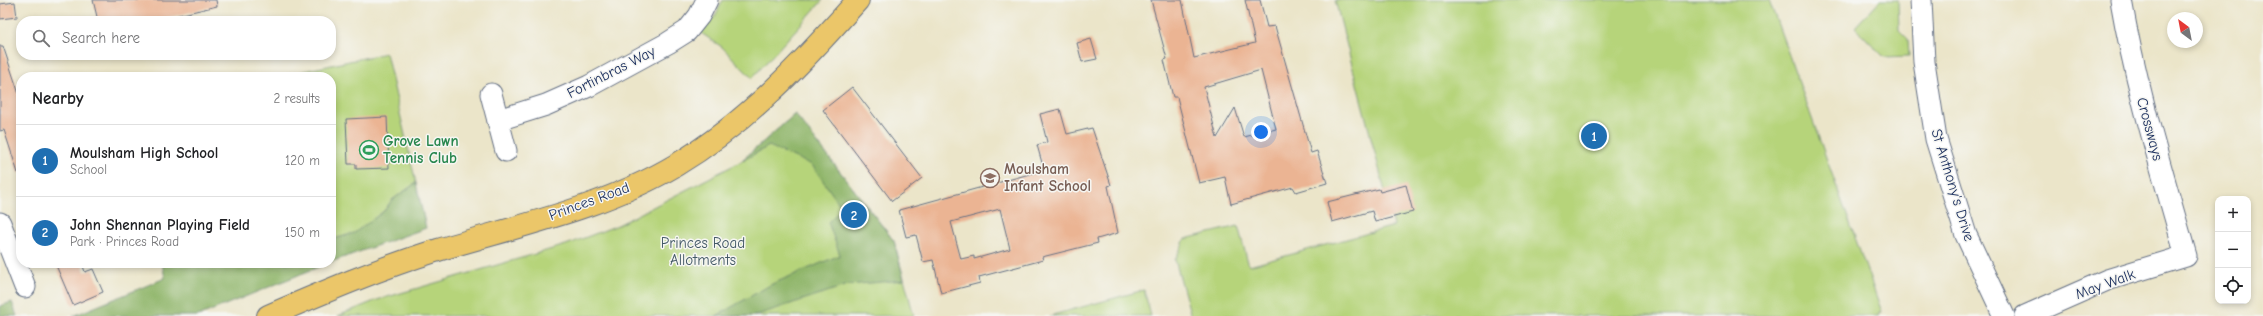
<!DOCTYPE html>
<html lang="en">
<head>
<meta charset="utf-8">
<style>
	body { margin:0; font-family:"Comic Neue",sans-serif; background:#f6f6f6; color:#202124 }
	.controls { position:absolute; right:12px; bottom:12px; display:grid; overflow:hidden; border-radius:8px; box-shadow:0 2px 6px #0003 }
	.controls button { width:36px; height:36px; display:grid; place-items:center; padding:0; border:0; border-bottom:1px solid #e0e0e0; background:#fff; color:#202124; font:20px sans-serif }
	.compass { position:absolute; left:2167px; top:12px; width:36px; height:36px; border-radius:50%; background:#fff; box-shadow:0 2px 6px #0003; rotate:328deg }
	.you { position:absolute; left:1261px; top:132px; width:14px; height:14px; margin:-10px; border:3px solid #fff; border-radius:50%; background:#1a73e8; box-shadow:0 0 0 6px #1a73e833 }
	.badge { display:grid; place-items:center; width:26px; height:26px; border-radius:50%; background:#1f6fb2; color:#fff; font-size:13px; font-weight:700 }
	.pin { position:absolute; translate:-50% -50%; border:2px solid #fff; box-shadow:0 1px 4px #0006 }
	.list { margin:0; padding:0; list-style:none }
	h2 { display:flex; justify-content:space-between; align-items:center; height:52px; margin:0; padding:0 16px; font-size:17px }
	h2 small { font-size:13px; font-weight:400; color:#757577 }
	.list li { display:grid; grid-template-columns:26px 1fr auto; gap:12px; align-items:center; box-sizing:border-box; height:72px; padding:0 16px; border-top:1px solid #e0e0e0 }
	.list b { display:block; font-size:15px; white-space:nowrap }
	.list p { margin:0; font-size:13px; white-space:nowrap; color:#757577 }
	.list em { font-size:13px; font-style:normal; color:#757577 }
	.icon { flex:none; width:22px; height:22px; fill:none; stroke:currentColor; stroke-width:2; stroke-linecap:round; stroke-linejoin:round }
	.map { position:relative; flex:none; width:2263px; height:316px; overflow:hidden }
	.search { position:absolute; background:#fff; box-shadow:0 2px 6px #0003; left:16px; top:16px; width:320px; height:44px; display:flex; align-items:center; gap:10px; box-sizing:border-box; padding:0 14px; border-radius:16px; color:#757577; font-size:15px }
	.panel { position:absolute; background:#fff; box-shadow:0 2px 6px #0003; left:16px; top:72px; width:320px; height:196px; border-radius:16px }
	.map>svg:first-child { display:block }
	.green { fill:#b6d47a; stroke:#68826c }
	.forest { fill:#90b66a; stroke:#567264 }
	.building { fill:#ebb493; fill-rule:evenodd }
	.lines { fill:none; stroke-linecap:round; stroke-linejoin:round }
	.minor-casing { stroke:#646f83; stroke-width:23 }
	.major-casing { stroke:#646f83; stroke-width:24 }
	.minor { stroke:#fff; stroke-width:21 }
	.major { stroke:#ebc669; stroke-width:22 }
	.labels { text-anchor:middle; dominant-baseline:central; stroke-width:3; stroke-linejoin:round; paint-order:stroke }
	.street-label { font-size:15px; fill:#1b2f5e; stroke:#f6f6f2 }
	.leisure-label { font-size:15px; font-weight:bold; fill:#27864d; stroke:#f6f6f2; text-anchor:start }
	.education-label { font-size:15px; font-weight:bold; fill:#785e54; stroke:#f6f6f2; text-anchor:start }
	.park-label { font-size:15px; fill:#425865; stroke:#f6f6f2 }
</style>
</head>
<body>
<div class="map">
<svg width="2263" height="316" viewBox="0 0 2263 316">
	<rect width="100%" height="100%" fill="#f6f6f2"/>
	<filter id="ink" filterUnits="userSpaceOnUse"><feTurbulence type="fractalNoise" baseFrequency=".025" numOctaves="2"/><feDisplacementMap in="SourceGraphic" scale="8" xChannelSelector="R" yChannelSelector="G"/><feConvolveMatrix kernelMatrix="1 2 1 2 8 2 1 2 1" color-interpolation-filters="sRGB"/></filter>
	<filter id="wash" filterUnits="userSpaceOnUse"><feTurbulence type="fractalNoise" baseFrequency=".012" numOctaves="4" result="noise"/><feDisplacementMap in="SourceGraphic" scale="16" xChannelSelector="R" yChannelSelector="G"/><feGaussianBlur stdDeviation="0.9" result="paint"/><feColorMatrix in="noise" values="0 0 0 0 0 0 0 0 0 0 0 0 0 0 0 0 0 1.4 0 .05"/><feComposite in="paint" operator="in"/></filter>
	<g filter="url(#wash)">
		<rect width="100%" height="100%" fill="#ebe5c9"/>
		<!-- green -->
		<g class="green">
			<polygon points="723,0 823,0 752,78 722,47 701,33 715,16"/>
			<polygon points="1335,0 1769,0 1882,312 1878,313 1879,316 1191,316 1175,260 1185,239 1238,226 1249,266 1394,226"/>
			<polygon points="1880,0 1898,0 1899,30 1908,39 1909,56 1884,57 1855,27"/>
			<polygon points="386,53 416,183 392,200 384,211 354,234 331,240 331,77 277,77"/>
			<polygon points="795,114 894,241 914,316 338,316 377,300 566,245 618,225 740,162"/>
			<polygon points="1144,290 1151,316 1049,316"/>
		</g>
		<!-- forest -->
		<g class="forest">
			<polygon points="795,114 894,241 904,280 848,285 754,316 716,316 772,284 840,255 828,222 842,208 812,165 769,146 740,162"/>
			<polygon points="416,183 426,228 331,262 331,240 354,233 384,211 392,200"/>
			<polygon points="162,263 328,263 198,316 73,316 165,278"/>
			<polygon points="12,302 17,316 0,316 0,306"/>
		</g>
		<g id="blocks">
			<!-- building -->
			<g class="building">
				<polygon points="93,0 216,0 217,6 153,21 98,21"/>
				<path d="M1151 0H1182L1194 58 1255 43 1245 0H1260L1267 27 1275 26 1311 153 1317 151 1327 183 1296 192 1293 187 1231 204 1225 177 1199 183 1177 97H1173L1164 60 1167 59ZM1261 70 1276 129 1244 137 1235 108 1217 138 1204 87Z"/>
				<polygon points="15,2 17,17 0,19 0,4"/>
				<polygon points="1091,39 1097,59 1082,62 1077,43"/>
				<polygon points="0,46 3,46 21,100 21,173 18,173 4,130 0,131"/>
				<polygon points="852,87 922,178 892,201 823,110"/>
				<path d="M1060 109 1067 134 1092 128 1111 185 1108 186 1118 233 1097 239 1098 243 1042 257 1043 260 979 277 980 283 941 293 933 260 923 262 916 235 906 237 899 210 1044 170 1037 145 1047 142 1040 114ZM1000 209 1010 249 974 259V256L961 259 951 222Z"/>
				<polygon points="387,117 389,168 356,169 356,164 348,164 346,119"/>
				<polygon points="1406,185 1413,212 1375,222 1372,211 1332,222 1327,202 1379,189 1380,192"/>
				<polygon points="55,263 82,263 85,272 93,269 103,292 73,305"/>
			</g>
		</g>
	</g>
	<g filter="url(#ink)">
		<use href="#blocks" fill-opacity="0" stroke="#646f83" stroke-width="1"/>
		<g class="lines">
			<!-- minor casing -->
			<g class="minor-casing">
				<g id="minor">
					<polyline points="1921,0 1924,62 1936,139 1966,235 2004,316"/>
					<polyline points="491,94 506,151"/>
					<polyline points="498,120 546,105 589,86 668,43 687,31 699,16 707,0"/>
					<polyline points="0,223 25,287"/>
					<path d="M2025 316 2107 280 2186 256C2162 171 2136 87 2121 0"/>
				</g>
			</g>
			<!-- major casing -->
			<g class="major-casing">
				<path id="major" d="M268 316C324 292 380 268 438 250 517 226 604 208 676 165 748 122 803 62 858 0"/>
			</g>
			<!-- minor -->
			<use href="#minor" class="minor"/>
			<!-- major -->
			<use href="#major" class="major"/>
		</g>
	</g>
	<!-- icons -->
	<defs>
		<g id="stadium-ring" transform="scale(1)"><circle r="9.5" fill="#f6f6f2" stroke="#2e9e5b" stroke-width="1.5"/><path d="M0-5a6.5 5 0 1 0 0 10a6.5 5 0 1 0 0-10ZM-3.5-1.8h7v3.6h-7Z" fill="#2e9e5b"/></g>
		<g id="school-ring" transform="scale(1)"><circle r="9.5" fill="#f6f6f2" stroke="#8d6e63" stroke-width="1.5"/><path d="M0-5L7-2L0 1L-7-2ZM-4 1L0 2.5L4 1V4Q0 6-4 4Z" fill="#8d6e63"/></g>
	</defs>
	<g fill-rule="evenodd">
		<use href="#stadium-ring" x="369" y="150"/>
		<use href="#school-ring" x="990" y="178"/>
	</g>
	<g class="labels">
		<!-- street labels -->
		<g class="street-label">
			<text transform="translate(611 72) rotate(-27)">Fortinbras Way</text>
			<text transform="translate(2150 129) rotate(75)">Crossways</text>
			<text transform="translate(1953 185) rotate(73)">St Anthony's Drive</text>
			<text transform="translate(589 201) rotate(-20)">Princes Road</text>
			<text transform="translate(2105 284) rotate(-20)">May Walk</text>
		</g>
		<!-- leisure labels -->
		<g class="leisure-label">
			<text x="383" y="141">Grove Lawn<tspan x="383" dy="17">Tennis Club</tspan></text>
		</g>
		<!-- education labels -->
		<g class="education-label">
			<text x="1004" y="169">Moulsham<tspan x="1004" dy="17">Infant School</tspan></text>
		</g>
		<!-- park labels -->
		<g class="park-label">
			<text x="703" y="243">Princes Road<tspan x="703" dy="17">Allotments</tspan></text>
		</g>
	</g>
</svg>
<div class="controls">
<button>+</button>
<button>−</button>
<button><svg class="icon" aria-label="locate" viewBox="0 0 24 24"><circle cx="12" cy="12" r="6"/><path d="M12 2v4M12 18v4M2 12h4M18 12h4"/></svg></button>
</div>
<svg class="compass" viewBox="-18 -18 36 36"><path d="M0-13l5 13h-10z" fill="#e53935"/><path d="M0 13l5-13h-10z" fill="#757577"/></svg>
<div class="you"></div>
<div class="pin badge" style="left:1594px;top:136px">1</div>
<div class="pin badge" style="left:854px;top:215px">2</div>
<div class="search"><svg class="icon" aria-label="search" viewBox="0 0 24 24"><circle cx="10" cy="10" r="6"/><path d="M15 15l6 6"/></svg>Search here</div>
<section class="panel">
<h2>Nearby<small>2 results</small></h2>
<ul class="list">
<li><span class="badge">1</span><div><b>Moulsham High School</b><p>School</p></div><em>120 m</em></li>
<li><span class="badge">2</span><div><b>John Shennan Playing Field</b><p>Park · Princes Road</p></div><em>150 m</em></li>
</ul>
</section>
</div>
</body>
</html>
